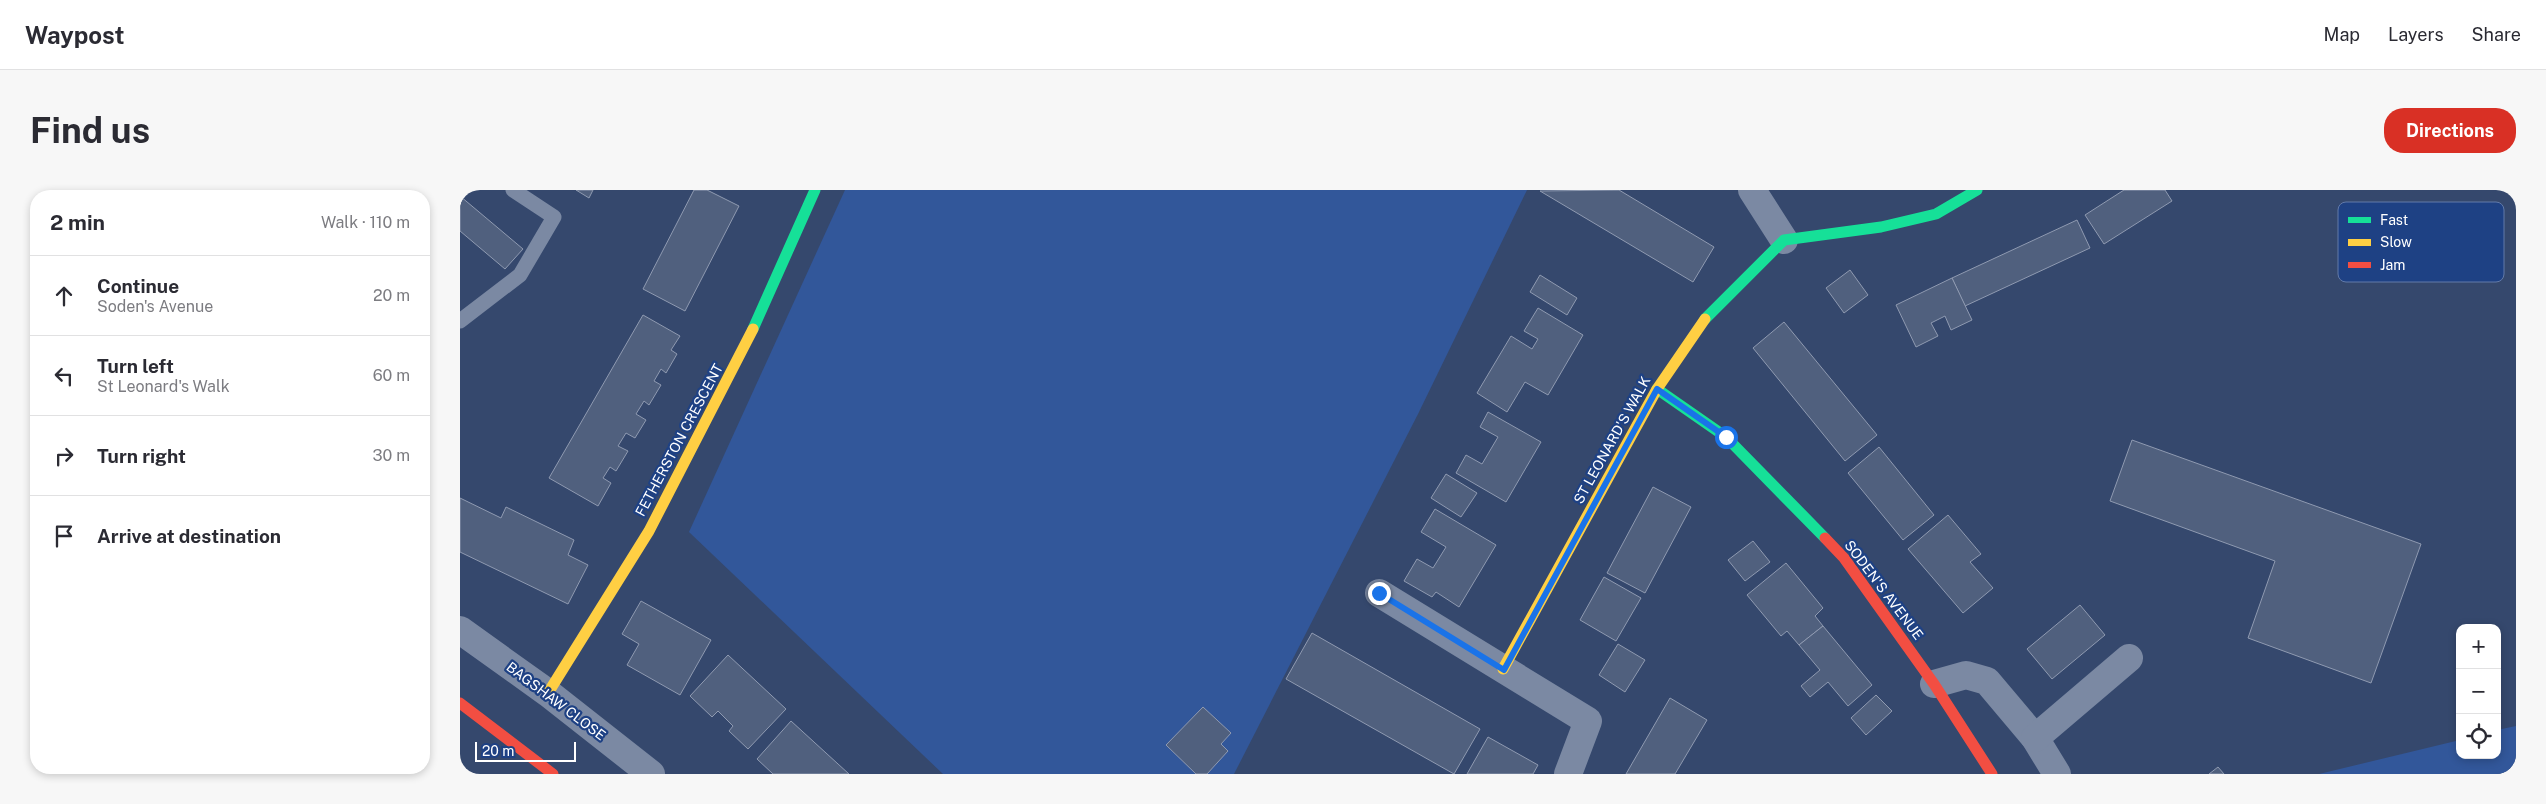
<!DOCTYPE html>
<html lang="en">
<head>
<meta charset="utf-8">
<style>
	body { margin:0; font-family:"Public Sans",sans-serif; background:#f7f7f7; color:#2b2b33 }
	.controls { position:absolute; right:15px; bottom:15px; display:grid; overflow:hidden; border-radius:10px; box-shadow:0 2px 8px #0003 }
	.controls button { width:45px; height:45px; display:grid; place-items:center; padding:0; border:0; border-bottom:1px solid #e1e1e2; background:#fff; color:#2b2b33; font:25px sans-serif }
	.scale { position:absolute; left:15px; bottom:12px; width:101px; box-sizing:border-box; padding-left:5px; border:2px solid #fff; border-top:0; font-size:14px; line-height:18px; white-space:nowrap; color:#fff; -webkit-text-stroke:4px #1e4184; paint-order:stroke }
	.stop { position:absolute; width:15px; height:15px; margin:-11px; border:4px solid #1a73e8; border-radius:50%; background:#fff }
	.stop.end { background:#1a73e8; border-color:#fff; box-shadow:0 1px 5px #0008 }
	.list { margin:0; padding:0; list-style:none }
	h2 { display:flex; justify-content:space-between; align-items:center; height:65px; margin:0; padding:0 20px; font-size:21px }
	h2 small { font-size:16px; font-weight:400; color:#7c7c81 }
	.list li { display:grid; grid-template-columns:32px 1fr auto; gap:15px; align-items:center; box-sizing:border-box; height:80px; padding:0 20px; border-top:1px solid #e1e1e2 }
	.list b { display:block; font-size:19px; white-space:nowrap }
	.list p { margin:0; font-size:16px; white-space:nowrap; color:#7c7c81 }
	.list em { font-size:16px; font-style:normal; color:#7c7c81 }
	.icon { flex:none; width:28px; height:28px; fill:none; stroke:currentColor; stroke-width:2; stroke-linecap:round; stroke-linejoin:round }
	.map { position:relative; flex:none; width:2056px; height:584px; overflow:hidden; border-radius:20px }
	header { display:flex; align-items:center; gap:30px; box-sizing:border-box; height:70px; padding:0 25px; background:#fff; border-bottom:1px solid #e1e1e2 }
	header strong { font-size:24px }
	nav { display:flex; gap:28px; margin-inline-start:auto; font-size:18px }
	.intro { display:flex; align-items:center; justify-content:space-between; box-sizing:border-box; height:120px; padding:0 30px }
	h1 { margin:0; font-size:35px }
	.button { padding:12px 22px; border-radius:20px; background:#d93025; color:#fff; font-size:18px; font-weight:700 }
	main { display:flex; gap:30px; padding:0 30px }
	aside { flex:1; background:#fff; border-radius:20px; box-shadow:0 2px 8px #0003 }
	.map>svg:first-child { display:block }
	.green { fill:#32579a }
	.building { fill:#50607e; stroke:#8f9ab1 }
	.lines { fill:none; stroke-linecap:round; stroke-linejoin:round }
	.lane { stroke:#7b89a3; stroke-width:15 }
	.street { stroke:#7b89a3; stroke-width:28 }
	.fast { stroke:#16e098; stroke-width:11 }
	.slow { stroke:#ffcf43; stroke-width:11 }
	.jam { stroke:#f24e42; stroke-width:11 }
	.route { stroke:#1a73e8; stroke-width:6 }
	.labels { text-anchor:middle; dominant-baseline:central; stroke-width:4.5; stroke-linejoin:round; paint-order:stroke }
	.street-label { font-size:14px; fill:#fff; stroke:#1e4184 }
	.key { fill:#1e4184; stroke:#627aa9; stroke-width:1 }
	.key-label { font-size:14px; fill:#fff }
</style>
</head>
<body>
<header>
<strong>Waypost</strong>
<nav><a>Map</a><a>Layers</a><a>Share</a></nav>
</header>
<div class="intro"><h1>Find us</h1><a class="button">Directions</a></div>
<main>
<aside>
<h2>2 min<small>Walk · 110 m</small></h2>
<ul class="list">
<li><svg class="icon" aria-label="ahead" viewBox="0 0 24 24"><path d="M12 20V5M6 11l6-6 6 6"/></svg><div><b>Continue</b><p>Soden's Avenue</p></div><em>20 m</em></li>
<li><svg class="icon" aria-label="left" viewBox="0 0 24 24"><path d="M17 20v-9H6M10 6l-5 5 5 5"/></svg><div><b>Turn left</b><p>St Leonard's Walk</p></div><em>60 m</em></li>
<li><svg class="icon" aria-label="right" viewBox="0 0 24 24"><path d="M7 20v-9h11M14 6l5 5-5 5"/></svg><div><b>Turn right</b></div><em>30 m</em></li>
<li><svg class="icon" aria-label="arrive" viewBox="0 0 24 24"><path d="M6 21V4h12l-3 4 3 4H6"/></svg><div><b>Arrive at destination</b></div></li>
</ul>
</aside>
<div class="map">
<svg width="2056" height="584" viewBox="0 0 2056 584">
	<rect width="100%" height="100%" fill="#35486d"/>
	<!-- green -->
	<g class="green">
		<polygon points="385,0 1067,0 958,224 774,584 483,584 229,342"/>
		<polygon points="2056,536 2056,584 1859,584 2000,550 2000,565 2037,565 2037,540"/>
	</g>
	<!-- building -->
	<g class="building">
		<polygon points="116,0 133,0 129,8"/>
		<polygon points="234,0 247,0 279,16 225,121 183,99"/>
		<polygon points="1159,0 1254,57 1233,92 1080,1"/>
		<polygon points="1664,0 1705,0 1712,11 1644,54 1625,25"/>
		<polygon points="0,6 63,59 45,79 0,41"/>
		<polygon points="1617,30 1630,58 1505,116 1492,88"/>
		<polygon points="1390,80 1408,105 1384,123 1366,98"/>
		<polygon points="1080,85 1117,108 1107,125 1070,102"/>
		<polygon points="1492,88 1512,130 1491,140 1485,126 1471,133 1478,146 1456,157 1436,115"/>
		<polygon points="1078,118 1123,145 1088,205 1065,192 1047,222 1017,203 1051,146 1072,159 1078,149 1064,141"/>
		<polygon points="183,125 220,146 211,160 217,164 206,183 201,179 194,191 201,195 189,215 184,211 176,224 186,230 175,248 166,243 158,256 168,261 156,281 150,277 143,288 151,293 138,316 89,288"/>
		<polygon points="1324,132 1417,245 1385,271 1293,158"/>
		<polygon points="1028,222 1081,252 1046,312 996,283 1006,265 1022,274 1038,247 1020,237"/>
		<polygon points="1672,250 1961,354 1911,493 1788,448 1815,371 1650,311"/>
		<polygon points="1419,257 1474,325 1443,350 1388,283"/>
		<polygon points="986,284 1017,303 1001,327 971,308"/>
		<polygon points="1193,297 1231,317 1185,403 1147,383"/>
		<polygon points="0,308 41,328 46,317 114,350 108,365 128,375 108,414 0,362"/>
		<polygon points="975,319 1036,355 999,417 976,402 972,407 944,391 957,369 973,378 986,357 961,342"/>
		<polygon points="1488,325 1521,364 1510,372 1533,398 1503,423 1448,359"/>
		<polygon points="1293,351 1310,372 1285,391 1268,370"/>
		<polygon points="1326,373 1363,418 1355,426 1363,436 1339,455 1327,441 1321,446 1287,405"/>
		<polygon points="1144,387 1181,408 1156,451 1120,430"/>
		<polygon points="181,411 251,450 220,505 167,475 179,454 162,444"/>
		<polygon points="1620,415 1645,445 1592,489 1567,459"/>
		<polygon points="1363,436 1412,495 1388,516 1368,492 1350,507 1341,496 1360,480 1339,455"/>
		<polygon points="852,443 1020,539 994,584 826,489"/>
		<polygon points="1158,454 1185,470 1165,502 1139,485"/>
		<polygon points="268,465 326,519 288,559 269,541 273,536 258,521 252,527 230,506"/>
		<polygon points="1416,505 1432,521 1406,545 1391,528"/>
		<polygon points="1210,508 1247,530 1215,584 1166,584"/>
		<polygon points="743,517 771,543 761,554 768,561 747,584 736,584 706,555"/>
		<polygon points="331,531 389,584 313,584 297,569"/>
		<polygon points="1028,547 1078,575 1073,584 1007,584"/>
		<polygon points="1758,577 1764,584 1749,584"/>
	</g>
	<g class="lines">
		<!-- lane -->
		<polyline class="lane" points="0,131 60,85 94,27 53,0"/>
		<!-- street -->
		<g class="street">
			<polyline points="1292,0 1324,50"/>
			<polyline points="919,403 1128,531 1108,584"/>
			<polyline points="0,440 88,503 191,584"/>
			<polyline points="1474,494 1506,485 1527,491 1575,548 1597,584"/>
			<polyline points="1575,548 1669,468"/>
		</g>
		<!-- fast -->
		<g class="fast">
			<polyline points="1245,129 1324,50 1421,37 1476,24 1517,0"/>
			<polyline points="293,139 355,0"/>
			<polyline points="1197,199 1266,247 1365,348"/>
		</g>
		<!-- slow -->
		<g class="slow">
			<polyline points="1043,479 1197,199 1245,129"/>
			<polyline points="88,503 189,341 293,139"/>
		</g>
		<!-- jam -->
		<g class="jam">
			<polyline points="1365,348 1384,368 1474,494 1532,584"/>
			<polyline points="0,513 93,584"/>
		</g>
	</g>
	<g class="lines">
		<!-- route -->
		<polyline class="route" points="919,403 1044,480 1197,199 1266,247"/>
	</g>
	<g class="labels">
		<!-- street labels -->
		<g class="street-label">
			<text transform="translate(219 250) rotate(-62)">FETHERSTON CRESCENT</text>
			<text transform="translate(1152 250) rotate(-61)">ST LEONARD'S WALK</text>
			<text transform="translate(1424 400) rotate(53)">SODEN'S AVENUE</text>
			<text transform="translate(96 511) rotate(37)">BAGSHAW CLOSE</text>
		</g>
	</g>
	<!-- legend -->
	<rect x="1878" y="12" width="166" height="80" rx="8" class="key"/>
	<rect x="1888" y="27" width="23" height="6" fill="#16e098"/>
	<rect x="1888" y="49" width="23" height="7" fill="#ffcf43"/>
	<rect x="1888" y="72" width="23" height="6" fill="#f24e42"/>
	<g class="key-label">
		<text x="1920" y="35">Fast</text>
		<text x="1920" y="57">Slow</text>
		<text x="1920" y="80">Jam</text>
	</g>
</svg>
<div class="controls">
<button>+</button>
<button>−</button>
<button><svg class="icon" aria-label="locate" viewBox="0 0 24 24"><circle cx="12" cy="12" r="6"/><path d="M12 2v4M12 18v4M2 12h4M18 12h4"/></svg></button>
</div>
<div class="scale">20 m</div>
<div class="stop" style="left:1266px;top:247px"></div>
<div class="stop end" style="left:919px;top:403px"></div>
</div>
</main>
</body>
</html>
